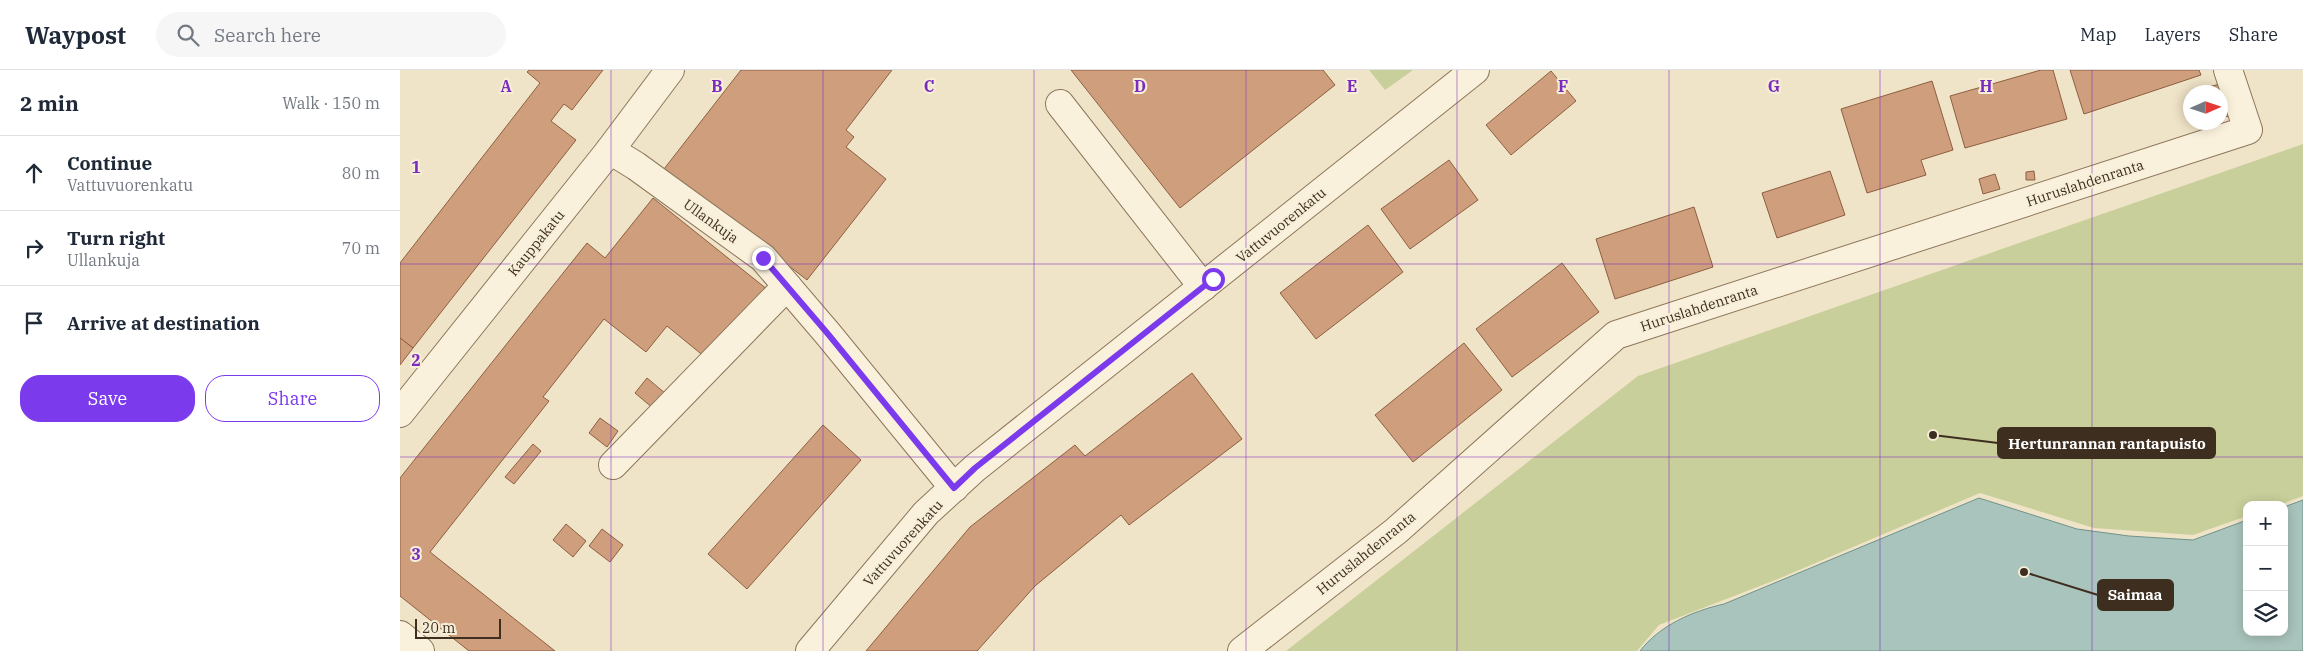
<!DOCTYPE html>
<html lang="en">
<head>
<meta charset="utf-8">
<style>
	body { margin:0; font-family:"IBM Plex Serif",serif; background:#f6f6f7; color:#1f2937 }
	.controls { position:absolute; right:15px; bottom:15px; display:grid; overflow:hidden; border-radius:10px; box-shadow:0 2px 12px #0003 }
	.controls button { width:45px; height:45px; display:grid; place-items:center; padding:0; border:0; border-bottom:1px solid #e0e1e3; background:#fff; color:#1f2937; font:25px sans-serif }
	.compass { position:absolute; left:1783px; top:15px; width:45px; height:45px; border-radius:50%; background:#fff; box-shadow:0 2px 12px #0003; rotate:87deg }
	.scale { position:absolute; left:15px; bottom:12px; width:86px; box-sizing:border-box; padding-left:5px; border:2px solid #3d2e20; border-top:0; font-size:14px; line-height:18px; white-space:nowrap; color:#3d2e20; -webkit-text-stroke:4px #f7eed8; paint-order:stroke }
	.stop { position:absolute; width:15px; height:15px; margin:-11px; border:4px solid #7c3aed; border-radius:50%; background:#fff }
	.stop.end { background:#7c3aed; border-color:#fff; box-shadow:0 1px 5px #0008 }
	.list { margin:0; padding:0; list-style:none }
	h2 { display:flex; justify-content:space-between; align-items:center; height:65px; margin:0; padding:0 20px; font-size:21px }
	h2 small { font-size:16px; font-weight:400; color:#747a83 }
	.list li { display:grid; grid-template-columns:32px 1fr auto; gap:15px; align-items:center; box-sizing:border-box; height:75px; padding:0 20px; border-top:1px solid #e0e1e3 }
	.list b { display:block; font-size:19px; white-space:nowrap }
	.list p { margin:0; font-size:16px; white-space:nowrap; color:#747a83 }
	.list em { font-size:16px; font-style:normal; color:#747a83 }
	.actions { display:flex; gap:10px; padding:15px 20px }
	.actions a { flex:1; padding:11px 0; border:1px solid #7c3aed; border-radius:20px; text-align:center; font-size:18px; color:#7c3aed }
	.actions .main { background:#7c3aed; color:#fff }
	.icon { flex:none; width:28px; height:28px; fill:none; stroke:currentColor; stroke-width:2; stroke-linecap:round; stroke-linejoin:round }
	.map { position:relative; flex:none; width:1903px; height:581px; overflow:hidden }
	header { display:flex; align-items:center; gap:30px; box-sizing:border-box; height:70px; padding:0 25px; background:#fff; border-bottom:1px solid #e0e1e3 }
	header strong { font-size:24px }
	nav { display:flex; gap:28px; margin-inline-start:auto; font-size:18px }
	.search { width:350px; height:45px; background:#f6f6f7; display:flex; align-items:center; gap:12px; box-sizing:border-box; padding:0 18px; border-radius:28px; color:#747a83; font-size:19px }
	main { display:flex }
	aside { flex:1; background:#fff }
	.map>svg:first-child { display:block }
	.green { fill:#c9cf9b }
	.water { fill:#a9c4bc; stroke:#6f938a }
	.building { fill:#cf9f7d; stroke:#8d5f41 }
	.lines { fill:none; stroke-linecap:round; stroke-linejoin:round }
	.street-casing { stroke:#8d765c; stroke-width:30 }
	.street { stroke:#faf1dc; stroke-width:28 }
	.route { stroke:#7c3aed; stroke-width:6 }
	.grid { fill:none; stroke:#7b2cbf; stroke-width:1; stroke-opacity:0.55 }
	.labels { text-anchor:middle; dominant-baseline:central; stroke-width:4; stroke-linejoin:round; paint-order:stroke }
	.street-label { font-size:14px; fill:#3d2e20; stroke:#f7eed8 }
	.grid-label { font-size:16px; text-anchor:middle; font-weight:bold; fill:#7b2cbf; stroke:#f7eed8; stroke-width:4; stroke-linejoin:round; paint-order:stroke }
	.leader { fill:none; stroke:#3d2e20; stroke-width:2 }
	.callout-dot { fill:#3d2e20; stroke:#f7eed8; stroke-width:2 }
	.callout { fill:#3d2e20; stroke:#3d2e20; stroke-width:2 }
	.callout-label { font-size:15px; text-anchor:middle; font-weight:bold; fill:#fff }
</style>
</head>
<body>
<header>
<strong>Waypost</strong>
<div class="search"><svg class="icon" aria-label="search" viewBox="0 0 24 24"><circle cx="10" cy="10" r="6"/><path d="M15 15l6 6"/></svg>Search here</div>
<nav><a>Map</a><a>Layers</a><a>Share</a></nav>
</header>
<main>
<aside>
<h2>2 min<small>Walk · 150 m</small></h2>
<ul class="list">
<li><svg class="icon" aria-label="ahead" viewBox="0 0 24 24"><path d="M12 20V5M6 11l6-6 6 6"/></svg><div><b>Continue</b><p>Vattuvuorenkatu</p></div><em>80 m</em></li>
<li><svg class="icon" aria-label="right" viewBox="0 0 24 24"><path d="M7 20v-9h11M14 6l5 5-5 5"/></svg><div><b>Turn right</b><p>Ullankuja</p></div><em>70 m</em></li>
<li><svg class="icon" aria-label="arrive" viewBox="0 0 24 24"><path d="M6 21V4h12l-3 4 3 4H6"/></svg><div><b>Arrive at destination</b></div></li>
</ul>
<div class="actions"><a class="main">Save</a><a>Share</a></div>
</aside>
<div class="map">
<svg width="1903" height="581" viewBox="0 0 1903 581">
	<rect width="100%" height="100%" fill="#f0e4c8"/>
	<!-- green -->
	<g class="green">
		<polygon points="969,0 1013,0 985,20"/>
		<polygon points="1903,74 1903,426 1879,435 1847,435 1847,446 1793,465 1694,458 1580,423 1378,509 1259,555 1237,581 886,581 1238,306"/>
	</g>
	<!-- water -->
	<path class="water" d="M1579 428 1677 459 1729 466 1793 470 1847 450V562H1884V437L1903 430V581H1240C1260 555 1293 541 1324 534Z"/>
	<!-- building -->
	<g class="building">
		<polygon points="129,0 203,0 172,40 164,34 151,51 176,70 13,278 0,268 0,193 140,13 127,2"/>
		<polygon points="341,0 492,0 446,60 454,67 446,77 486,109 407,210 264,99"/>
		<polygon points="671,0 923,0 935,15 780,138"/>
		<polygon points="1641,0 1653,0 1667,49 1565,78 1550,26"/>
		<polygon points="1670,0 1799,0 1801,5 1684,44"/>
		<polygon points="1151,1 1176,31 1111,85 1086,55"/>
		<polygon points="1532,11 1553,80 1521,90 1526,105 1467,123 1441,39"/>
		<polygon points="1820,14 1829,46 1820,48 1820,22 1802,22 1801,19"/>
		<polygon points="1049,90 1078,130 1010,179 981,139"/>
		<polygon points="1430,101 1445,145 1377,168 1362,123"/>
		<polygon points="1634,101 1635,110 1626,110 1626,102"/>
		<polygon points="1595,104 1600,119 1583,124 1579,109"/>
		<polygon points="253,128 368,220 311,292 267,256 246,282 204,249 143,327 149,331 30,482 155,581 69,581 0,526 0,408 187,173 205,188"/>
		<polygon points="1294,137 1313,197 1215,229 1196,169"/>
		<polygon points="968,155 1003,202 916,269 880,223"/>
		<polygon points="1162,193 1199,242 1112,307 1076,259"/>
		<polygon points="0,268 13,278 0,295"/>
		<polygon points="1064,273 1102,320 1013,392 975,345"/>
		<polygon points="792,303 842,369 729,455 721,445 635,516 577,581 466,581 570,457 675,375 685,386"/>
		<polygon points="247,308 266,324 254,339 235,323"/>
		<polygon points="200,348 218,361 207,377 189,363"/>
		<polygon points="423,355 461,390 347,519 308,484"/>
		<polygon points="133,374 141,381 114,414 105,407"/>
		<polygon points="166,454 186,471 173,487 153,470"/>
		<polygon points="202,459 223,475 210,492 189,476"/>
	</g>
	<g class="lines">
		<!-- street casing -->
		<g class="street-casing">
			<g id="street">
				<polyline points="660,34 803,217"/>
				<polyline points="210,80 236,96 363,188 428,264 554,418"/>
				<polyline points="0,343 210,80 270,0"/>
				<polyline points="213,395 387,216"/>
				<polyline points="0,565 20,581"/>
				<polyline points="410,581 526,443 575,398 1075,0"/>
				<polyline points="842,581 996,461 1216,265 1848,60 1828,0"/>
			</g>
		</g>
		<!-- street -->
		<use href="#street" class="street"/>
	</g>
	<g class="lines">
		<!-- route -->
		<polyline class="route" points="363,188 428,264 554,418 575,398 813,209"/>
	</g>
	<!-- grid -->
	<path class="grid" d="M211 0V581M423 0V581M634 0V581M846 0V581M1057 0V581M1269 0V581M1480 0V581M1692 0V581M0 194H1903M0 387H1903"/>
	<g class="labels">
		<!-- street labels -->
		<g class="street-label">
			<text transform="translate(1685 113) rotate(-18)">Huruslahdenranta</text>
			<text transform="translate(311 151) rotate(36)">Ullankuja</text>
			<text transform="translate(881 155) rotate(-39)">Vattuvuorenkatu</text>
			<text transform="translate(136 173) rotate(-51)">Kauppakatu</text>
			<text transform="translate(1299 238) rotate(-18)">Huruslahdenranta</text>
			<text transform="translate(503 473) rotate(-48)">Vattuvuorenkatu</text>
			<text transform="translate(966 483) rotate(-39)">Huruslahdenranta</text>
		</g>
	</g>
	<g class="grid-label">
		<text x="106" y="22">A</text>
		<text x="317" y="22">B</text>
		<text x="529" y="22">C</text>
		<text x="740" y="22">D</text>
		<text x="952" y="22">E</text>
		<text x="1163" y="22">F</text>
		<text x="1374" y="22">G</text>
		<text x="1586" y="22">H</text>
		<text x="16" y="103">1</text>
		<text x="16" y="296">2</text>
		<text x="16" y="490">3</text>
	</g>
	<!-- callouts -->
	<path class="leader" d="M1533 365L1598 373M1624 502L1698 525"/>
	<g class="callout-dot">
		<circle cx="1533" cy="365" r="5"/>
		<circle cx="1624" cy="502" r="5"/>
	</g>
	<g class="callout">
		<rect x="1598" y="358" width="217" height="30" rx="5"/>
		<rect x="1698" y="510" width="75" height="30" rx="5"/>
	</g>
	<g class="callout-label">
		<text x="1707" y="379">Hertunrannan rantapuisto</text>
		<text x="1735" y="530">Saimaa</text>
	</g>
</svg>
<div class="controls">
<button>+</button>
<button>−</button>
<button><svg class="icon" aria-label="layers" viewBox="0 0 24 24"><path d="M12 4l9 5-9 5-9-5zM3 14l9 5 9-5"/></svg></button>
</div>
<svg class="compass" viewBox="-18 -18 36 36"><path d="M0-13l5 13h-10z" fill="#e53935"/><path d="M0 13l5-13h-10z" fill="#747a83"/></svg>
<div class="scale">20 m</div>
<div class="stop" style="left:813px;top:209px"></div>
<div class="stop end" style="left:363px;top:188px"></div>
</div>
</main>
</body>
</html>
